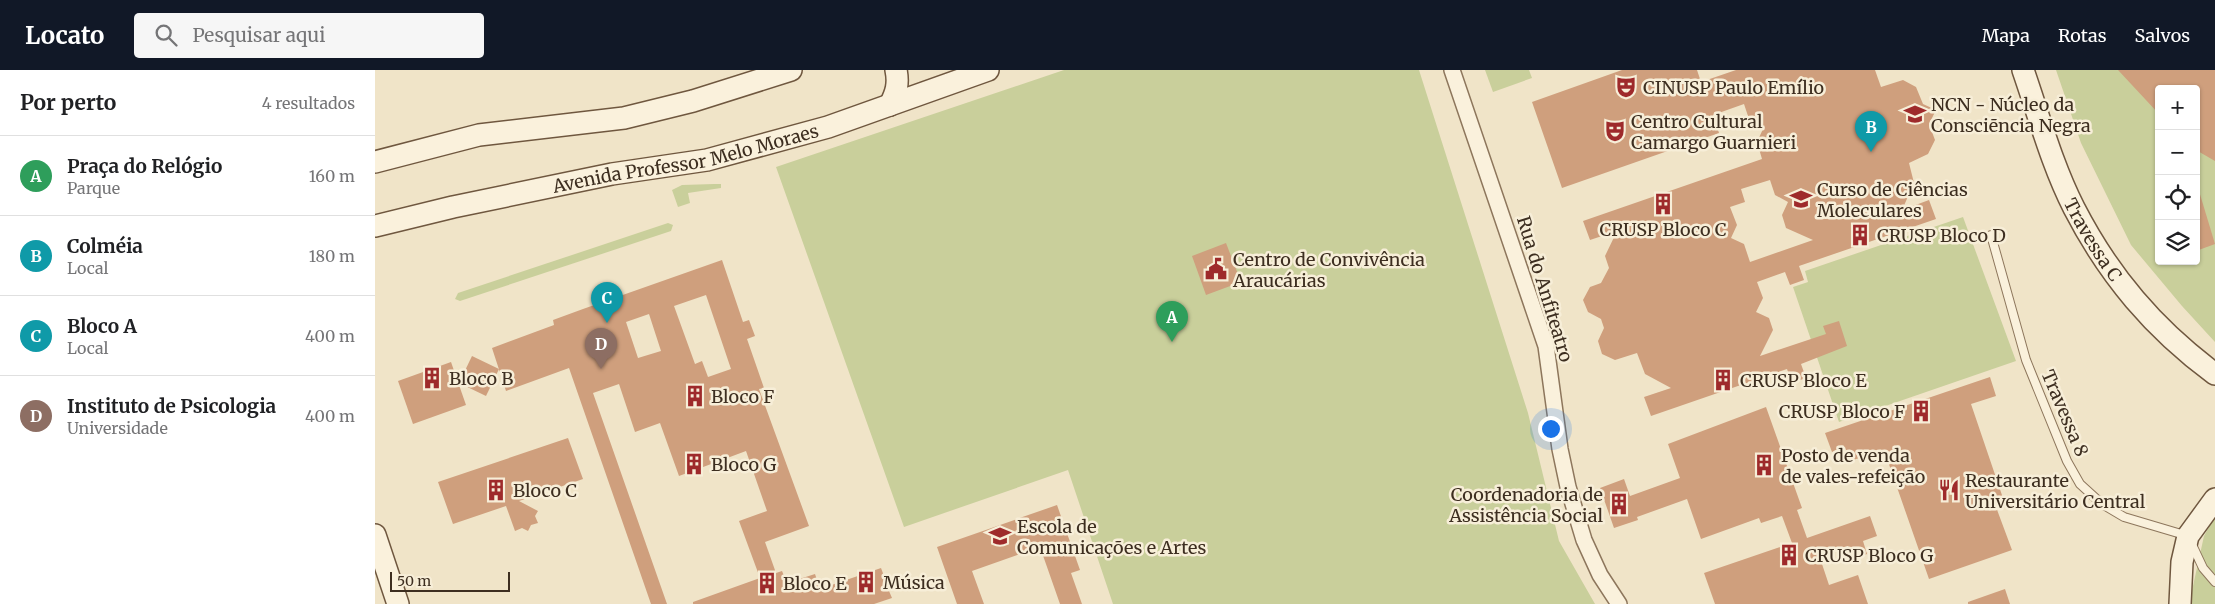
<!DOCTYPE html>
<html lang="pt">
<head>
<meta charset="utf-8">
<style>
	body { margin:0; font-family:Merriweather,serif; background:#f6f6f6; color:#202124 }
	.controls { position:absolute; right:15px; top:15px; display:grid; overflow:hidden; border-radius:5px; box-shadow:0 1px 4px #0004 }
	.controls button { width:45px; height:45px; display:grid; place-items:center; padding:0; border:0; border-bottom:1px solid #e0e0e0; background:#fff; color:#202124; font:25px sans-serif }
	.scale { position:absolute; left:15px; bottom:12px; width:120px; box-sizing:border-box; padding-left:5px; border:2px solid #3d2e20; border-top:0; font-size:14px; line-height:18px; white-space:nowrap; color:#3d2e20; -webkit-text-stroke:4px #f7eed8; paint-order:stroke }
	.you { position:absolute; left:1175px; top:358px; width:18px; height:18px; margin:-12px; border:4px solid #fff; border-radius:50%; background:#1a73e8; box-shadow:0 0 0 8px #1a73e833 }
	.badge { display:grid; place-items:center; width:32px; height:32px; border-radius:50%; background:#111827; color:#fff; font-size:16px; font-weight:700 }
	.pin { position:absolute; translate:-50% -41px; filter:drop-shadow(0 1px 2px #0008) }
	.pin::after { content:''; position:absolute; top:26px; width:18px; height:15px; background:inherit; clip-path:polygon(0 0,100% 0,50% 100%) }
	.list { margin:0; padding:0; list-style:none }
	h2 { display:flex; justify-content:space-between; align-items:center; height:65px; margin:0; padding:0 20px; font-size:21px }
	h2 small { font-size:16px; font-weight:400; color:#757577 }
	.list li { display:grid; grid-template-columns:32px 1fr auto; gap:15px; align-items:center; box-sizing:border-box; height:80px; padding:0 20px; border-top:1px solid #e0e0e0 }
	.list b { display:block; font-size:19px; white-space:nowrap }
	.list p { margin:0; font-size:16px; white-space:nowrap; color:#757577 }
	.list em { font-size:16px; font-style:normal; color:#757577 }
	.icon { flex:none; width:28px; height:28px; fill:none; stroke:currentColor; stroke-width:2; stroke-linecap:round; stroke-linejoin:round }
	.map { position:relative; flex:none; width:1840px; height:534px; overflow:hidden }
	header { display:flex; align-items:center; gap:30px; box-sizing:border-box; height:70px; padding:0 25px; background:#111827; color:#fff }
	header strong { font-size:24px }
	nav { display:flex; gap:28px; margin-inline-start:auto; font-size:18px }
	.search { width:350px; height:45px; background:#f6f6f6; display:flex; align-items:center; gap:12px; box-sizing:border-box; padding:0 18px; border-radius:5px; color:#757577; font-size:19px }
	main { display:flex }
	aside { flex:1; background:#fff }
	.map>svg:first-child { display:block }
	.green { fill:#c9cf9b; fill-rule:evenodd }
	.building { fill:#cf9f7d; fill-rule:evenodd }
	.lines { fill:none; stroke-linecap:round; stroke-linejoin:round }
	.lane-casing { stroke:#8d765c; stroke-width:10 }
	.street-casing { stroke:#8d765c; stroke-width:18 }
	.secondary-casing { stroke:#6f573f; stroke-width:24 }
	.lane { stroke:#faf1dc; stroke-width:8 }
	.street { stroke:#faf1dc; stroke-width:15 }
	.secondary { stroke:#faf1dc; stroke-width:21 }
	.labels { text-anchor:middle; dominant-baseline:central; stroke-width:5; stroke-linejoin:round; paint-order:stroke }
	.poi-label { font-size:18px; fill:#3d2e20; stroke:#f7eed8; text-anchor:start }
	.street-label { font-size:18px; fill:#3d2e20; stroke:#f7eed8 }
</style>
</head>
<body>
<header>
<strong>Locato</strong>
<div class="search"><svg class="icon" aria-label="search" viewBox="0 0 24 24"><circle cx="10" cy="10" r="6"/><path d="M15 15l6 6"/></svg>Pesquisar aqui</div>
<nav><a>Mapa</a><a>Rotas</a><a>Salvos</a></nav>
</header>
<main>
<aside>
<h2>Por perto<small>4 resultados</small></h2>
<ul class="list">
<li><span class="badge" style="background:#2e9e5b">A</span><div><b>Praça do Relógio</b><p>Parque</p></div><em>160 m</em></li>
<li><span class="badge" style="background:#0f9aa8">B</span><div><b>Colméia</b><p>Local</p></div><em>180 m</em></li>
<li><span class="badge" style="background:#0f9aa8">C</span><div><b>Bloco A</b><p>Local</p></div><em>400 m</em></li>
<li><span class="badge" style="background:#8d6e63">D</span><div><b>Instituto de Psicologia</b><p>Universidade</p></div><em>400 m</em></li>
</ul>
</aside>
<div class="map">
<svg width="1840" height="534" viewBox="0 0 1840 534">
	<rect width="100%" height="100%" fill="#f0e4c8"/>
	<!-- green -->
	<g class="green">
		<polygon points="689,0 1044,0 1153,343 1184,471 1220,534 738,534 693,400 529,457 401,97"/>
		<polygon points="1110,0 1154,0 1157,8 1118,22"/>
		<path d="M1681 0H1840V272L1807 236 1756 175 1706 73ZM1784 19H1821V191H1784Z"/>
		<polygon points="339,114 346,114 346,118 313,123 315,133 303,137 297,120 307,115"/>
		<polygon points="1588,147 1641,291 1464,352 1418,217 1433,212 1430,201"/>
		<polygon points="293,153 298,155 296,161 85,231 80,229 83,223"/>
		<polygon points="1840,446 1840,534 1814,534 1829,466"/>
	</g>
	<!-- building -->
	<g class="building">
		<path d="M1247 0H1322L1326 12 1361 0H1500L1506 17 1528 10 1541 17 1548 34 1561 40 1554 54 1560 70 1553 84 1534 93 1539 113 1527 140 1554 130 1561 149 1424 196 1429 210 1415 215 1410 202 1382 212 1388 228 1381 242 1394 248 1398 260 1385 286 1451 264 1448 256 1464 251 1472 276 1426 294 1431 308 1417 313 1412 299 1276 346 1269 327 1296 318 1270 304 1262 283 1240 290 1227 284 1223 271 1229 258 1226 249 1213 242 1208 230 1215 217 1226 213 1234 198 1230 186 1242 161 1215 170 1208 151 1387 89 1382 72 1388 59 1375 52 1369 34 1338 45 1344 63 1187 118 1157 32ZM1395 110 1400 125 1413 132 1407 145 1411 158 1438 170 1375 192 1369 174 1356 168 1362 155 1355 137 1370 132 1366 119Z"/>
		<polygon points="1743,0 1840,0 1840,91 1821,80 1821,19 1784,19 1784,44"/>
		<polygon points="1824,121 1840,174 1821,181 1821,122"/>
		<polygon points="851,173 866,212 831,225 817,186"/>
		<path d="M347 190 368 252 374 250 380 266 372 269 389 318 384 319 434 456 390 472 401 503 407 501 412 513 440 504 445 519 506 498 509 506 515 504 520 518 514 521 517 528 499 534H318V532L385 508 364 451 392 441 371 381 304 406 285 353 260 362 244 314 218 323 292 534H276L194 298 131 321 117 278 179 255 178 250 208 239ZM331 225 356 299 333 307 327 291 320 294 299 236ZM274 244 286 281 263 288 251 252Z"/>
		<polygon points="97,286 124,299 111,326 84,313"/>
		<polygon points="76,292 91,335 38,354 23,311"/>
		<polygon points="1615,307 1621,326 1596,334 1630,434 1621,437 1637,480 1554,509 1509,380 1475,391 1470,377 1457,382 1450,363"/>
		<polygon points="1391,337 1427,438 1422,440 1432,468 1495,446 1502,466 1488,471 1492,484 1478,490 1473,476 1444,485 1454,515 1483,505 1493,534 1340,534 1329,503 1417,473 1407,446 1386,453 1384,448 1326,469 1312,429 1262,447 1263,450 1239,458 1225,418 1249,409 1255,426 1305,408 1293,374"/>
		<polygon points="193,368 208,409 144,431 163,441 160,446 163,453 156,455 153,461 147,458 140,461 131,436 78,454 63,412"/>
		<polygon points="682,435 705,500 696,503 707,534 685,534 665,477 597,501 609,534 582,534 562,477"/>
		<polygon points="1630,519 1635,534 1593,534 1593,532"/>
	</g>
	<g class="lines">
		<!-- lane casing -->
		<g class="lane-casing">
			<polyline id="lane" points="1616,165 1651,290 1692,391 1705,414 1727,434 1749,447 1813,466 1828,498 1840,512"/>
		</g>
		<!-- street casing -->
		<g class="street-casing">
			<polyline id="street" points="1077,0 1171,276 1185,379 1193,417 1209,470 1225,505 1244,534"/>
		</g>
		<!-- secondary casing -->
		<g class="secondary-casing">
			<g id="secondary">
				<path id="s1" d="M1648 0C1664 46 1677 95 1699 138 1734 206 1779 259 1840 304"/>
				<path d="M515 35C521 23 524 14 521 0"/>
				<polyline points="0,92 104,65 249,48 318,31 416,0"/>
				<path id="s2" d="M0 156 78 137 237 104 332 90 453 57 613 0"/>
				<polyline points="0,465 23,534"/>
				<polyline points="1805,534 1807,492 1813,466 1840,429"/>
			</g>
		</g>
		<!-- lane -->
		<use href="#lane" class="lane"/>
		<!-- street -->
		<use href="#street" class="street"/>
		<!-- secondary -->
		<use href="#secondary" class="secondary"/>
	</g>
	<!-- icons -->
	<defs>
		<g id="theatre-bare" transform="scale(1.725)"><path d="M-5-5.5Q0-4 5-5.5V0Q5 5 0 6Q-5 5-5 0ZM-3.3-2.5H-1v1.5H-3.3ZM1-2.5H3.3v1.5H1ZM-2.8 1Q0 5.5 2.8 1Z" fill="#9e2a2b" stroke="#f7eed8" stroke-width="2.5" paint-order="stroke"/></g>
		<g id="university-bare" transform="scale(1.725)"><path d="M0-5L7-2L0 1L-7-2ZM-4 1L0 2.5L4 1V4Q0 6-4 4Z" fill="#9e2a2b" stroke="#f7eed8" stroke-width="2.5" paint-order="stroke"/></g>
		<g id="building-bare" transform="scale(1.725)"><path d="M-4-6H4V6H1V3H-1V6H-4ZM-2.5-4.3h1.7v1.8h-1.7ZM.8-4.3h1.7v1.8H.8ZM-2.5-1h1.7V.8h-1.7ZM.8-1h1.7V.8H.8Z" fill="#9e2a2b" stroke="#f7eed8" stroke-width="2.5" paint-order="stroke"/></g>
		<g id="civic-bare" transform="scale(1.725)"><path d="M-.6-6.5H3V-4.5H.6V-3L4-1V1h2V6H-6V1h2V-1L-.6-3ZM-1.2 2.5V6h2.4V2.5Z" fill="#9e2a2b" stroke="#f7eed8" stroke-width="2.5" paint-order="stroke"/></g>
		<g id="restaurant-bare" transform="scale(1.725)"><path d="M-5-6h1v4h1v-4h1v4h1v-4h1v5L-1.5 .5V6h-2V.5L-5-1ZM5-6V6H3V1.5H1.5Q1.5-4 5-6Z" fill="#9e2a2b" stroke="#f7eed8" stroke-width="2.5" paint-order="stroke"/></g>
	</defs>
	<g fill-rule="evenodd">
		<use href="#theatre-bare" x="1251" y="17"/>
		<use href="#university-bare" x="1540" y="44"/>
		<use href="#theatre-bare" x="1240" y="61"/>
		<use href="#university-bare" x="1426" y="129"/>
		<use href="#building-bare" x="1288" y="134"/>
		<use href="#building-bare" x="1485" y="165"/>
		<use href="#civic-bare" x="841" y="199"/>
		<use href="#building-bare" x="57" y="308"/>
		<use href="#building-bare" x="1348" y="310"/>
		<use href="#building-bare" x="320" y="326"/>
		<use href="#building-bare" x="1546" y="341"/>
		<use href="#building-bare" x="319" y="394"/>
		<use href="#building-bare" x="1389" y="395"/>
		<use href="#building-bare" x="121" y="420"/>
		<use href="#restaurant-bare" x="1574" y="420"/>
		<use href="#building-bare" x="1244" y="434"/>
		<use href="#university-bare" x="625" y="466"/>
		<use href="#building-bare" x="1414" y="485"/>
		<use href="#building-bare" x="491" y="512"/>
		<use href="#building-bare" x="392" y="513"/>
	</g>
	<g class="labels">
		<!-- poi labels -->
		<g class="poi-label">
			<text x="1268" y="17">CINUSP Paulo Emílio</text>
			<text x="1556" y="34">NCN - Núcleo da<tspan x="1556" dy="21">Consciẽncia Negra</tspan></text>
			<text x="1256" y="51">Centro Cultural<tspan x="1256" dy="21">Camargo Guarnieri</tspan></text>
			<text x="1442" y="119">Curso de Ciências<tspan x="1442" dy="21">Moleculares</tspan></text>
			<text x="1288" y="159" text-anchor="middle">CRUSP Bloco C</text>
			<text x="1502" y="165">CRUSP Bloco D</text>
			<text x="858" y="189">Centro de Convivência<tspan x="858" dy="21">Araucárias</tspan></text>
			<text x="74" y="308">Bloco B</text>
			<text x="1365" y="310">CRUSP Bloco E</text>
			<text x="336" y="326">Bloco F</text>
			<text x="1530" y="341" text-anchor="end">CRUSP Bloco F</text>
			<text x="1406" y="385">Posto de venda<tspan x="1406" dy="21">de vales-refeição</tspan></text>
			<text x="336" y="394">Bloco G</text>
			<text x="1590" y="410">Restaurante<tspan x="1590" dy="21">Universitário Central</tspan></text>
			<text x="138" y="420">Bloco C</text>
			<text x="1228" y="424" text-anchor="end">Coordenadoria de<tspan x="1228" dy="21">Assistência Social</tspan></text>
			<text x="642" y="456">Escola de<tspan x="642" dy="21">Comunicações e Artes</tspan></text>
			<text x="1430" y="485">CRUSP Bloco G</text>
			<text x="508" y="512">Música</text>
			<text x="408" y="513">Bloco E</text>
		</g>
		<!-- street labels -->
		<g class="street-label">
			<text stroke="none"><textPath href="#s2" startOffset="318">Avenida Professor Melo Moraes</textPath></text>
			<text stroke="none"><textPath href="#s1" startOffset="184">Travessa C</textPath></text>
			<text transform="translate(1170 219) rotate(73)">Rua do Anfiteatro</text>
			<text transform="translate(1690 343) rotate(67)">Travessa 8</text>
		</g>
	</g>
</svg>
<div class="controls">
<button>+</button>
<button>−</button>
<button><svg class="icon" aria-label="locate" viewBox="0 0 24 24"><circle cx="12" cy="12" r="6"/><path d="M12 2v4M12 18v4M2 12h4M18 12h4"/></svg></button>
<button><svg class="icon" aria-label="layers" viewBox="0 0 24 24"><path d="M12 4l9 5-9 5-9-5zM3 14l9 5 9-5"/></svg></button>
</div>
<div class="scale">50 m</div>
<div class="you"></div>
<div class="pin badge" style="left:797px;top:272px;background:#2e9e5b">A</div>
<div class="pin badge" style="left:1496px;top:82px;background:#0f9aa8">B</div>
<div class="pin badge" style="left:232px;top:253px;background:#0f9aa8">C</div>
<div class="pin badge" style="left:226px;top:299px;background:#8d6e63">D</div>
</div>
</main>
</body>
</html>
